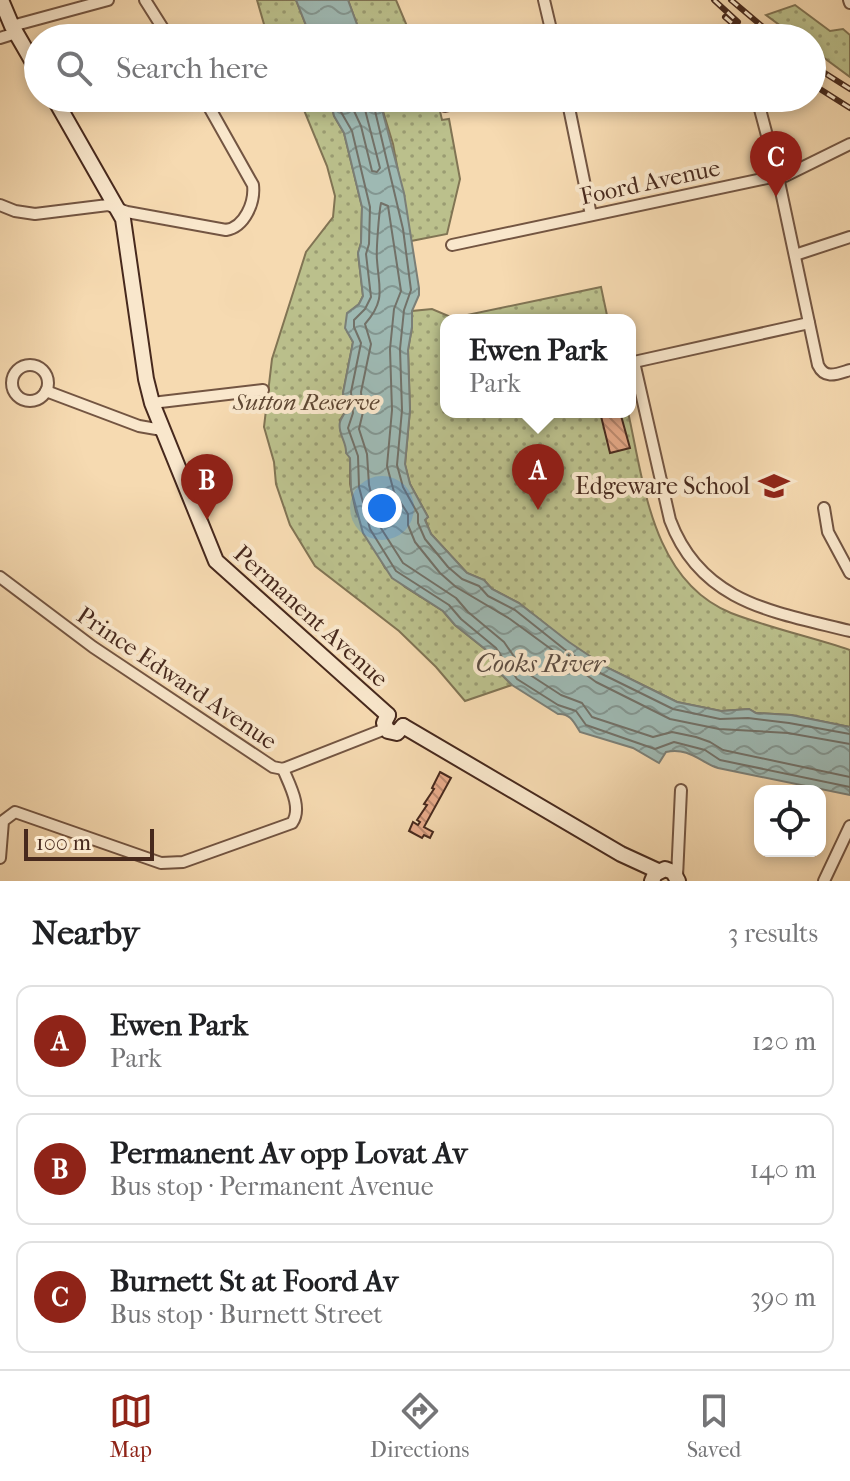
<!DOCTYPE html>
<html lang="en">
<head>
<meta charset="utf-8">
<style>
	body { margin:0; font-family:"IM FELL French Canon",serif; background:#f6f6f6; color:#202124 }
	.controls { position:absolute; right:24px; bottom:24px; display:grid; overflow:hidden; border-radius:16px; box-shadow:0 4px 12px #0003 }
	.controls button { width:72px; height:72px; display:grid; place-items:center; padding:0; border:0; border-bottom:2px solid #e0e0e0; background:#fff; color:#202124; font:40px sans-serif }
	.scale { position:absolute; left:24px; bottom:20px; width:130px; box-sizing:border-box; padding-left:8px; border:4px solid #47291d; border-top:0; font-size:22px; line-height:28px; white-space:nowrap; color:#47291d; -webkit-text-stroke:6px #f9e7cc; paint-order:stroke }
	.you { position:absolute; left:382px; top:508px; width:28px; height:28px; margin:-20px; border:6px solid #fff; border-radius:50%; background:#1a73e8; box-shadow:0 0 0 12px #1a73e833 }
	.badge { display:grid; place-items:center; width:52px; height:52px; border-radius:50%; background:#8f2418; color:#fff; font-size:26px; font-weight:700 }
	.pin { position:absolute; translate:-50% -66px; filter:drop-shadow(0 2px 4px #0008) }
	.pin::after { content:''; position:absolute; top:42px; width:28px; height:24px; background:inherit; clip-path:polygon(0 0,100% 0,50% 100%) }
	.popup { position:absolute; left:440px; top:314px; width:196px; height:104px; box-sizing:border-box; display:grid; place-content:center; border-radius:16px; background:#fff; filter:drop-shadow(0 2px 6px #0005); font-size:26px; white-space:nowrap; color:#757577 }
	.popup b { font-size:30px; color:#202124 }
	.popup::after { content:''; position:absolute; left:50%; top:100%; margin-left:-16px; border:16px solid transparent; border-top-color:#fff }
	.list { margin:0; padding:0; list-style:none }
	h2 { display:flex; justify-content:space-between; align-items:center; height:104px; margin:0; padding:0 32px; font-size:34px }
	h2 small { font-size:26px; font-weight:400; color:#757577 }
	.list li { display:grid; grid-template-columns:52px 1fr auto; gap:24px; align-items:center; box-sizing:border-box; height:112px; margin:0 16px 16px; padding:0 16px; border:2px solid #e0e0e0; border-radius:16px }
	.list b { display:block; font-size:30px; white-space:nowrap }
	.list p { margin:0; font-size:26px; white-space:nowrap; color:#757577 }
	.list em { font-size:26px; font-style:normal; color:#757577 }
	.icon { flex:none; width:44px; height:44px; fill:none; stroke:currentColor; stroke-width:2; stroke-linecap:round; stroke-linejoin:round }
	.map { position:relative; flex:none; width:850px; height:881px; overflow:hidden }
	.search { position:absolute; background:#fff; box-shadow:0 4px 12px #0003; left:24px; right:24px; top:24px; height:88px; display:flex; align-items:center; gap:20px; box-sizing:border-box; padding:0 28px; border-radius:44px; color:#757577; font-size:30px }
	.sheet { height:488px; background:#fff }
	nav { display:flex; justify-content:space-around; align-items:center; box-sizing:border-box; height:112px; border-top:2px solid #e0e0e0; background:#fff; font-size:22px; color:#757577 }
	nav a { display:grid; justify-items:center; gap:4px }
	nav .on { color:#8f2418 }
	.map>svg:first-child { display:block }
	.park { fill:url(#park-dots); stroke:#817454; stroke-width:2 }
	.water { fill:url(#water-waves); stroke:#7b7f77; stroke-width:2 }
	.lines { fill:none; stroke-linecap:round; stroke-linejoin:round }
	.shore { stroke:#727168; stroke-width:2 }
	.building { fill:url(#building-back-hatch); stroke:#47291d; stroke-width:2 }
	.street-casing { stroke:#735542; stroke-width:14 }
	.secondary-casing { stroke:#47291d; stroke-width:18 }
	.street { stroke:#f9e7cc; stroke-width:10 }
	.secondary { stroke:#f9e7cc; stroke-width:14 }
	.rail-casing { stroke:#47291d; stroke-width:6 }
	.rail { stroke:#f9e7cc; stroke-width:3; stroke-dasharray:9; stroke-linecap:butt }
	.labels { text-anchor:middle; dominant-baseline:central; stroke-width:8; stroke-linejoin:round; paint-order:stroke }
	.street-label { font-size:24px; fill:#47291d; stroke:#f9e7cc }
	.park-label { font-size:24px; font-style:italic; fill:#5e4733; stroke:#f9e7cc }
	.poi-label { font-size:24px; fill:#47291d; stroke:#f9e7cc; text-anchor:end }
	.water-label { font-size:26px; font-style:italic; fill:#5d4d42; stroke:#f9e7cc }
</style>
</head>
<body>
<div class="map">
<svg width="850" height="881" viewBox="0 0 850 881">
	<defs>
		<pattern id="park-dots" width="8" height="8" patternUnits="userSpaceOnUse" patternTransform="scale(2)"><rect width="8" height="8" fill="#bbc08c"/><path d="M2 2h.1M6 6h.1" fill="none" stroke="#9a9c72" stroke-width="1.8" stroke-linecap="round"/></pattern>
		<pattern id="water-waves" width="16" height="10" patternUnits="userSpaceOnUse" patternTransform="scale(2)"><rect width="16" height="10" fill="#9eb9b3"/><path d="M0 5q4-4 8 0t8 0" fill="none" stroke="#839691"/></pattern>
		<pattern id="building-back-hatch" width="6" height="6" patternUnits="userSpaceOnUse" patternTransform="scale(2)"><rect width="6" height="6" fill="#e8ab8a"/><path d="M-1 5l2 2M0 0l6 6M5-1l2 2" fill="none" stroke="#be8b70"/></pattern>
	</defs>
	<rect width="100%" height="100%" fill="#f6dab1"/>
	<filter id="stains"><feTurbulence type="fractalNoise" baseFrequency=".0025" numOctaves="4"/><feColorMatrix values="0 0 0 0 .2 0 0 0 0 .09 0 0 0 0 .02 0 0 0 .5 -.17"/></filter>
	<radialGradient id="worn" r=".72"><stop offset=".6" stop-color="#630" stop-opacity="0"/><stop offset="1" stop-color="#630" stop-opacity=".3"/></radialGradient>
	<!-- park -->
	<g class="park">
		<polygon points="257,0 296,0 311,38 268,38"/>
		<polygon points="348,0 396,0 412,38 362,38"/>
		<polygon points="795,5 830,31 843,29 850,35 850,77 812,49 812,38 797,38 766,15"/>
		<polygon points="299,98 330,98 334,116 344,133 362,207 361,243 358,253 363,296 359,304 351,311 350,336 353,342 343,393 345,412 340,420 340,429 350,458 350,484 356,512 385,568 405,587 443,611 455,625 490,653 497,662 502,675 512,685 465,701 436,667 399,631 315,566 290,525 276,484 274,462 264,427 272,359 306,252 333,217 335,196 327,166"/>
		<polygon points="379,98 437,98 442,120 449,119 460,179 447,234 411,241 393,144"/>
		<path d="M601 287 608 320H446V412H628C644 483 652 581 731 613 770 628 811 637 850 650V727L791 715 756 713 749 709 721 711 677 702 667 697 606 667 569 643 519 603 492 589 484 580 467 573 431 534 425 519 428 517 410 484 405 465 410 410 408 350 412 327V311L432 309 453 318Z"/>
	</g>
	<!-- water -->
	<g class="water">
		<polygon points="296,0 348,0 362,38 311,38"/>
		<path d="M330 98H379L404 193 419 288V295L412 311V327L408 350 410 410 405 464 410 484 428 517 425 520 431 534 467 573 484 580 492 589 519 603 569 642 606 667 667 697 677 702 721 711 749 709 756 713 791 715 850 727V795L718 768C701 763 690 747 666 752L659 763 633 748 580 732C574 722 570 713 558 714L512 685 502 675 497 662 490 653 455 625 443 611 392 578 363 533 351 489 350 458 346 453C347 442 337 433 340 422 341 418 344 415 345 412L343 393 353 342 345 328 347 313 359 304 363 296 358 253 361 243 362 207 344 133 334 116Z"/>
	</g>
	<g class="lines">
		<!-- shore -->
		<g class="shore">
			<polyline points="338,98 341,112 352,131 370,207 369,244 366,254 371,297 365,309 354,320 354,327 361,343 351,392 353,413 348,428 358,456 359,487 370,529 396,571 449,605 461,619 496,648 517,679 558,705 576,711 586,725 655,749 674,742 705,750 720,760 850,787"/>
			<polyline points="348,98 361,126 372,171 377,172 380,168 362,98"/>
			<polyline points="372,98 403,229 411,290 404,310 400,349 402,410 397,465 403,487 418,514 418,523 425,539 448,567 462,579 479,586 488,596 515,610 564,649 602,674 673,709 720,719 748,718 789,723 850,734"/>
			<path d="M850 744 788 733 719 729 670 719 596 682 510 619 456 587 440 573 415 542 408 525V514L394 492 387 466 392 410 390 349 394 309 401 291 388 206 381 203C379 212 376 251 377 260 379 289 386 300 365 324L371 344 361 392 363 412 359 429 367 454 369 485 379 525 403 563 456 598 468 612 504 642 524 671 561 695 582 703 592 717 653 737 672 732 696 737 710 742 723 750 850 777"/>
		</g>
	</g>
	<!-- building -->
	<g class="building">
		<polygon points="600,412 620,412 630,448 610,453"/>
		<polygon points="440,772 451,778 424,827 433,832 430,838 424,835 422,838 409,831 413,822 418,825 420,822 417,820 427,805 424,804 434,789 432,788"/>
	</g>
	<g class="lines">
		<!-- street casing -->
		<g class="street-casing">
			<g id="street">
				<polyline points="145,0 169,38"/>
				<polyline points="544,0 553,38"/>
				<polyline points="849,0 850,3"/>
				<polyline points="12,26 108,0"/>
				<polyline points="0,38 16,33"/>
				<polyline points="567,98 591,215"/>
				<path d="M757 98 778 177 818 365C825 380 837 374 850 370"/>
				<polyline points="445,106 482,98"/>
				<path d="M0 205 15 211 35 214 108 205 127 212 226 230C245 227 255 202 253 185L204 98"/>
				<polyline points="452,245 767,178 785,176 850,144"/>
				<polyline points="795,255 850,237"/>
				<path d="M809 323 634 362 670 520C701 603 774 612 850 631"/>
				<circle cx="30" cy="383" r="18"/>
				<polyline points="46,391 139,426 162,430"/>
				<polyline points="152,403 263,390"/>
				<polyline points="824,508 828,532 850,573"/>
				<polyline points="0,577 93,647 273,767 283,769 385,729"/>
				<path d="M0 858 3 821 15 812 161 863 183 862 292 823C303 808 289 784 283 769"/>
				<polyline points="677,877 681,790"/>
				<polyline points="824,881 850,826"/>
			</g>
		</g>
		<!-- secondary casing -->
		<g class="secondary-casing">
			<g id="secondary">
				<polyline points="1,0 12,26 38,71"/>
				<polyline points="54,98 123,219 146,379 152,403 216,561 388,715"/>
				<polyline points="388,715 384,723 388,731 397,733 403,726"/>
				<polyline points="403,726 621,854 658,871"/>
				<polyline points="652,881 655,874 665,869 673,872 678,881"/>
			</g>
		</g>
		<!-- street -->
		<use href="#street" class="street"/>
		<!-- secondary -->
		<use href="#secondary" class="secondary"/>
		<!-- rail casing -->
		<g class="rail-casing">
			<g id="rail">
				<polyline points="714,0 738,22"/>
				<polyline points="731,0 776,38"/>
				<polyline points="725,17 749,38"/>
				<polyline points="812,65 850,89"/>
				<polyline points="812,84 850,108"/>
			</g>
		</g>
		<!-- rail -->
		<use href="#rail" class="rail"/>
	</g>
	<!-- icons -->
	<defs>
		<g id="school-bare" transform="scale(2.4)"><path d="M0-5L7-2L0 1L-7-2ZM-4 1L0 2.5L4 1V4Q0 6-4 4Z" fill="#8f2418" stroke="#f9e7cc" stroke-width="2.5" paint-order="stroke"/></g>
	</defs>
	<g fill-rule="evenodd">
		<use href="#school-bare" x="774" y="486"/>
	</g>
	<g class="labels">
		<!-- street labels -->
		<g class="street-label">
			<text transform="translate(650 182) rotate(-12)">Foord Avenue</text>
			<text transform="translate(311 616) rotate(42)">Permanent Avenue</text>
			<text transform="translate(177 678) rotate(34)">Prince Edward Avenue</text>
		</g>
		<!-- park labels -->
		<g class="park-label">
			<text x="306" y="402">Sutton Reserve</text>
		</g>
		<!-- poi labels -->
		<g class="poi-label">
			<text x="750" y="486">Edgeware School</text>
		</g>
		<!-- water labels -->
		<g class="water-label">
			<text x="540" y="663">Cooks River</text>
		</g>
	</g>
	<rect width="100%" height="100%" filter="url(#stains)"/>
	<rect width="100%" height="100%" fill="url(#worn)"/>
</svg>
<div class="controls">
<button><svg class="icon" aria-label="locate" viewBox="0 0 24 24"><circle cx="12" cy="12" r="6"/><path d="M12 2v4M12 18v4M2 12h4M18 12h4"/></svg></button>
</div>
<div class="scale">100 m</div>
<div class="you"></div>
<div class="pin badge" style="left:538px;top:510px">A</div>
<div class="popup"><b>Ewen Park</b>Park</div>
<div class="pin badge" style="left:207px;top:520px">B</div>
<div class="pin badge" style="left:776px;top:197px">C</div>
<div class="search"><svg class="icon" aria-label="search" viewBox="0 0 24 24"><circle cx="10" cy="10" r="6"/><path d="M15 15l6 6"/></svg>Search here</div>
</div>
<section class="sheet">
<h2>Nearby<small>3 results</small></h2>
<ul class="list">
<li><span class="badge">A</span><div><b>Ewen Park</b><p>Park</p></div><em>120 m</em></li>
<li><span class="badge">B</span><div><b>Permanent Av opp Lovat Av</b><p>Bus stop · Permanent Avenue</p></div><em>140 m</em></li>
<li><span class="badge">C</span><div><b>Burnett St at Foord Av</b><p>Bus stop · Burnett Street</p></div><em>390 m</em></li>
</ul>
</section>
<nav>
<a class="on"><svg class="icon" aria-label="map" viewBox="0 0 24 24"><path d="M3 6l6-2 6 2 6-2v14l-6 2-6-2-6 2zM9 4v14M15 6v14"/></svg>Map</a>
<a><svg class="icon" aria-label="directions" viewBox="0 0 24 24"><path d="M12 3l9 9-9 9-9-9zM9 14v-3h6M13 9l2 2-2 2"/></svg>Directions</a>
<a><svg class="icon" aria-label="saved" viewBox="0 0 24 24"><path d="M7 4h10v16l-5-4-5 4z"/></svg>Saved</a>
</nav>
</body>
</html>
